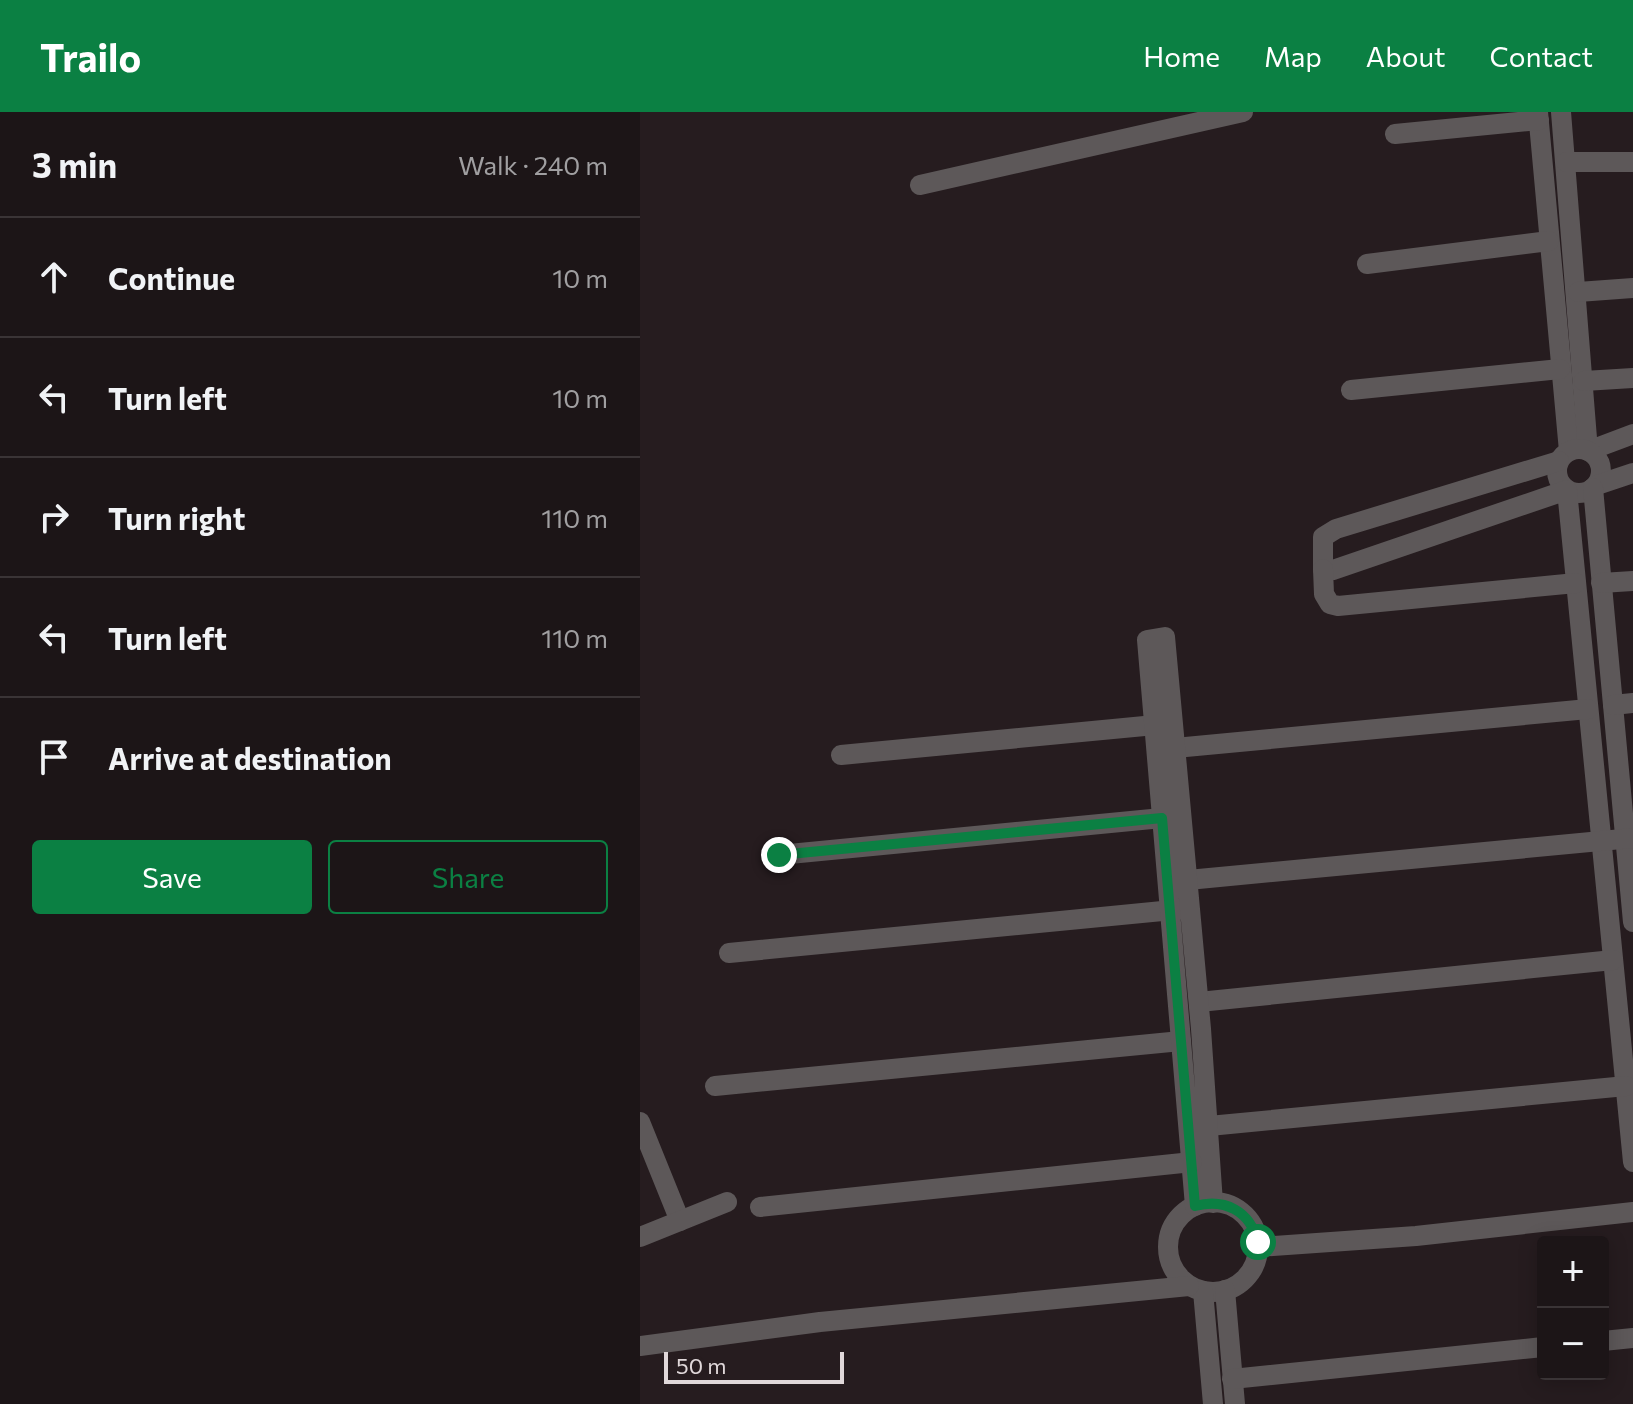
<!DOCTYPE html>
<html lang="en">
<head>
<meta charset="utf-8">
<style>
	body { margin:0; font-family:Commissioner,sans-serif; background:#251e20; color:#f1f3f6 }
	.controls { position:absolute; right:24px; bottom:24px; display:grid; overflow:hidden; border-radius:8px; box-shadow:0 4px 20px #0003 }
	.controls button { width:72px; height:72px; display:grid; place-items:center; padding:0; border:0; border-bottom:2px solid #3a3436; background:#1c1517; color:#f1f3f6; font:40px sans-serif }
	.scale { position:absolute; left:24px; bottom:20px; width:180px; box-sizing:border-box; padding-left:8px; border:4px solid #e0d8da; border-top:0; font-size:22px; line-height:28px; white-space:nowrap; color:#e0d8da; -webkit-text-stroke:6px #261c1f; paint-order:stroke }
	.stop { position:absolute; width:24px; height:24px; margin:-18px; border:6px solid #0b8043; border-radius:50%; background:#fff }
	.stop.end { background:#0b8043; border-color:#fff; box-shadow:0 2px 8px #0008 }
	.list { margin:0; padding:0; list-style:none }
	h2 { display:flex; justify-content:space-between; align-items:center; height:104px; margin:0; padding:0 32px; font-size:34px }
	h2 small { font-size:26px; font-weight:400; color:#a09fa1 }
	.list li { display:grid; grid-template-columns:52px 1fr auto; gap:24px; align-items:center; box-sizing:border-box; height:120px; padding:0 32px; border-top:2px solid #3a3436 }
	.list b { display:block; font-size:30px; white-space:nowrap }
	.list em { font-size:26px; font-style:normal; color:#a09fa1 }
	.actions { display:flex; gap:16px; padding:24px 32px }
	.actions a { flex:1; padding:18px 0; border:2px solid #0b8043; border-radius:8px; text-align:center; font-size:28px; color:#0b8043 }
	.actions .main { background:#0b8043; color:#fff }
	.icon { flex:none; width:44px; height:44px; fill:none; stroke:currentColor; stroke-width:2; stroke-linecap:round; stroke-linejoin:round }
	.map { position:relative; flex:none; width:993px; height:1292px; overflow:hidden }
	header { display:flex; align-items:center; gap:48px; box-sizing:border-box; height:112px; padding:0 40px; background:#0b8043; color:#fff }
	header strong { font-size:38px }
	nav { display:flex; gap:44px; margin-inline-start:auto; font-size:28px }
	main { display:flex }
	aside { flex:1; background:#1c1517 }
	.map>svg:first-child { display:block }
	.lines { fill:none; stroke-linecap:round; stroke-linejoin:round }
	.street { stroke:#5d5859; stroke-width:20 }
	.route { stroke:#0b8043; stroke-width:10 }
</style>
</head>
<body>
<header>
<strong>Trailo</strong>
<nav><a>Home</a><a>Map</a><a>About</a><a>Contact</a></nav>
</header>
<main>
<aside>
<h2>3 min<small>Walk · 240 m</small></h2>
<ul class="list">
<li><svg class="icon" aria-label="ahead" viewBox="0 0 24 24"><path d="M12 20V5M6 11l6-6 6 6"/></svg><div><b>Continue</b></div><em>10 m</em></li>
<li><svg class="icon" aria-label="left" viewBox="0 0 24 24"><path d="M17 20v-9H6M10 6l-5 5 5 5"/></svg><div><b>Turn left</b></div><em>10 m</em></li>
<li><svg class="icon" aria-label="right" viewBox="0 0 24 24"><path d="M7 20v-9h11M14 6l5 5-5 5"/></svg><div><b>Turn right</b></div><em>110 m</em></li>
<li><svg class="icon" aria-label="left" viewBox="0 0 24 24"><path d="M17 20v-9H6M10 6l-5 5 5 5"/></svg><div><b>Turn left</b></div><em>110 m</em></li>
<li><svg class="icon" aria-label="arrive" viewBox="0 0 24 24"><path d="M6 21V4h12l-3 4 3 4H6"/></svg><div><b>Arrive at destination</b></div></li>
</ul>
<div class="actions"><a class="main">Save</a><a>Share</a></div>
</aside>
<div class="map">
<svg width="993" height="1292" viewBox="0 0 993 1292">
	<rect width="100%" height="100%" fill="#261c1f"/>
	<g class="lines">
		<!-- street -->
		<g class="street">
			<polyline points="898,0 929,339"/>
			<polyline points="921,0 948,339 993,322"/>
			<polyline points="755,22 899,8"/>
			<polyline points="926,50 993,50"/>
			<polyline points="280,73 603,0"/>
			<polyline points="727,152 909,129"/>
			<polyline points="938,180 993,176"/>
			<polyline points="944,269 993,266"/>
			<polyline points="711,278 920,257"/>
			<circle cx="939" cy="359" r="22"/>
			<polyline points="919,349 696,417 683,425 683,457 693,458 927,378 993,1050"/>
			<polyline points="957,373 993,361"/>
			<polyline points="953,376 993,810"/>
			<polyline points="683,457 684,482 690,492 698,494 936,471"/>
			<polyline points="961,471 993,469"/>
			<polyline points="973,593 993,591"/>
			<polyline points="535,636 948,597"/>
			<polyline points="201,643 515,613"/>
			<polyline points="139,743 522,706"/>
			<polyline points="548,768 993,726"/>
			<polyline points="89,841 543,797"/>
			<polyline points="559,890 973,848"/>
			<polyline points="75,974 541,929"/>
			<polyline points="0,1010 40,1109"/>
			<polyline points="569,1014 986,974"/>
			<circle cx="573" cy="1135" r="45"/>
			<polyline points="555,1094 507,528 525,525 561,917 573,1091"/>
			<polyline points="120,1095 552,1050"/>
			<polyline points="0,1125 87,1090"/>
			<polyline points="618,1135 776,1124 993,1100"/>
			<polyline points="585,1178 595,1292"/>
			<polyline points="563,1179 573,1292"/>
			<polyline points="963,1229 993,1226"/>
			<polyline points="0,1234 180,1210 549,1174"/>
			<polyline points="592,1267 903,1235"/>
		</g>
	</g>
	<g class="lines">
		<!-- route -->
		<path class="route" d="M139 743 522 706 555 1094C585 1086 610 1099 618 1130"/>
	</g>
</svg>
<div class="controls">
<button>+</button>
<button>−</button>
</div>
<div class="scale">50 m</div>
<div class="stop" style="left:618px;top:1130px"></div>
<div class="stop end" style="left:139px;top:743px"></div>
</div>
</main>
</body>
</html>
